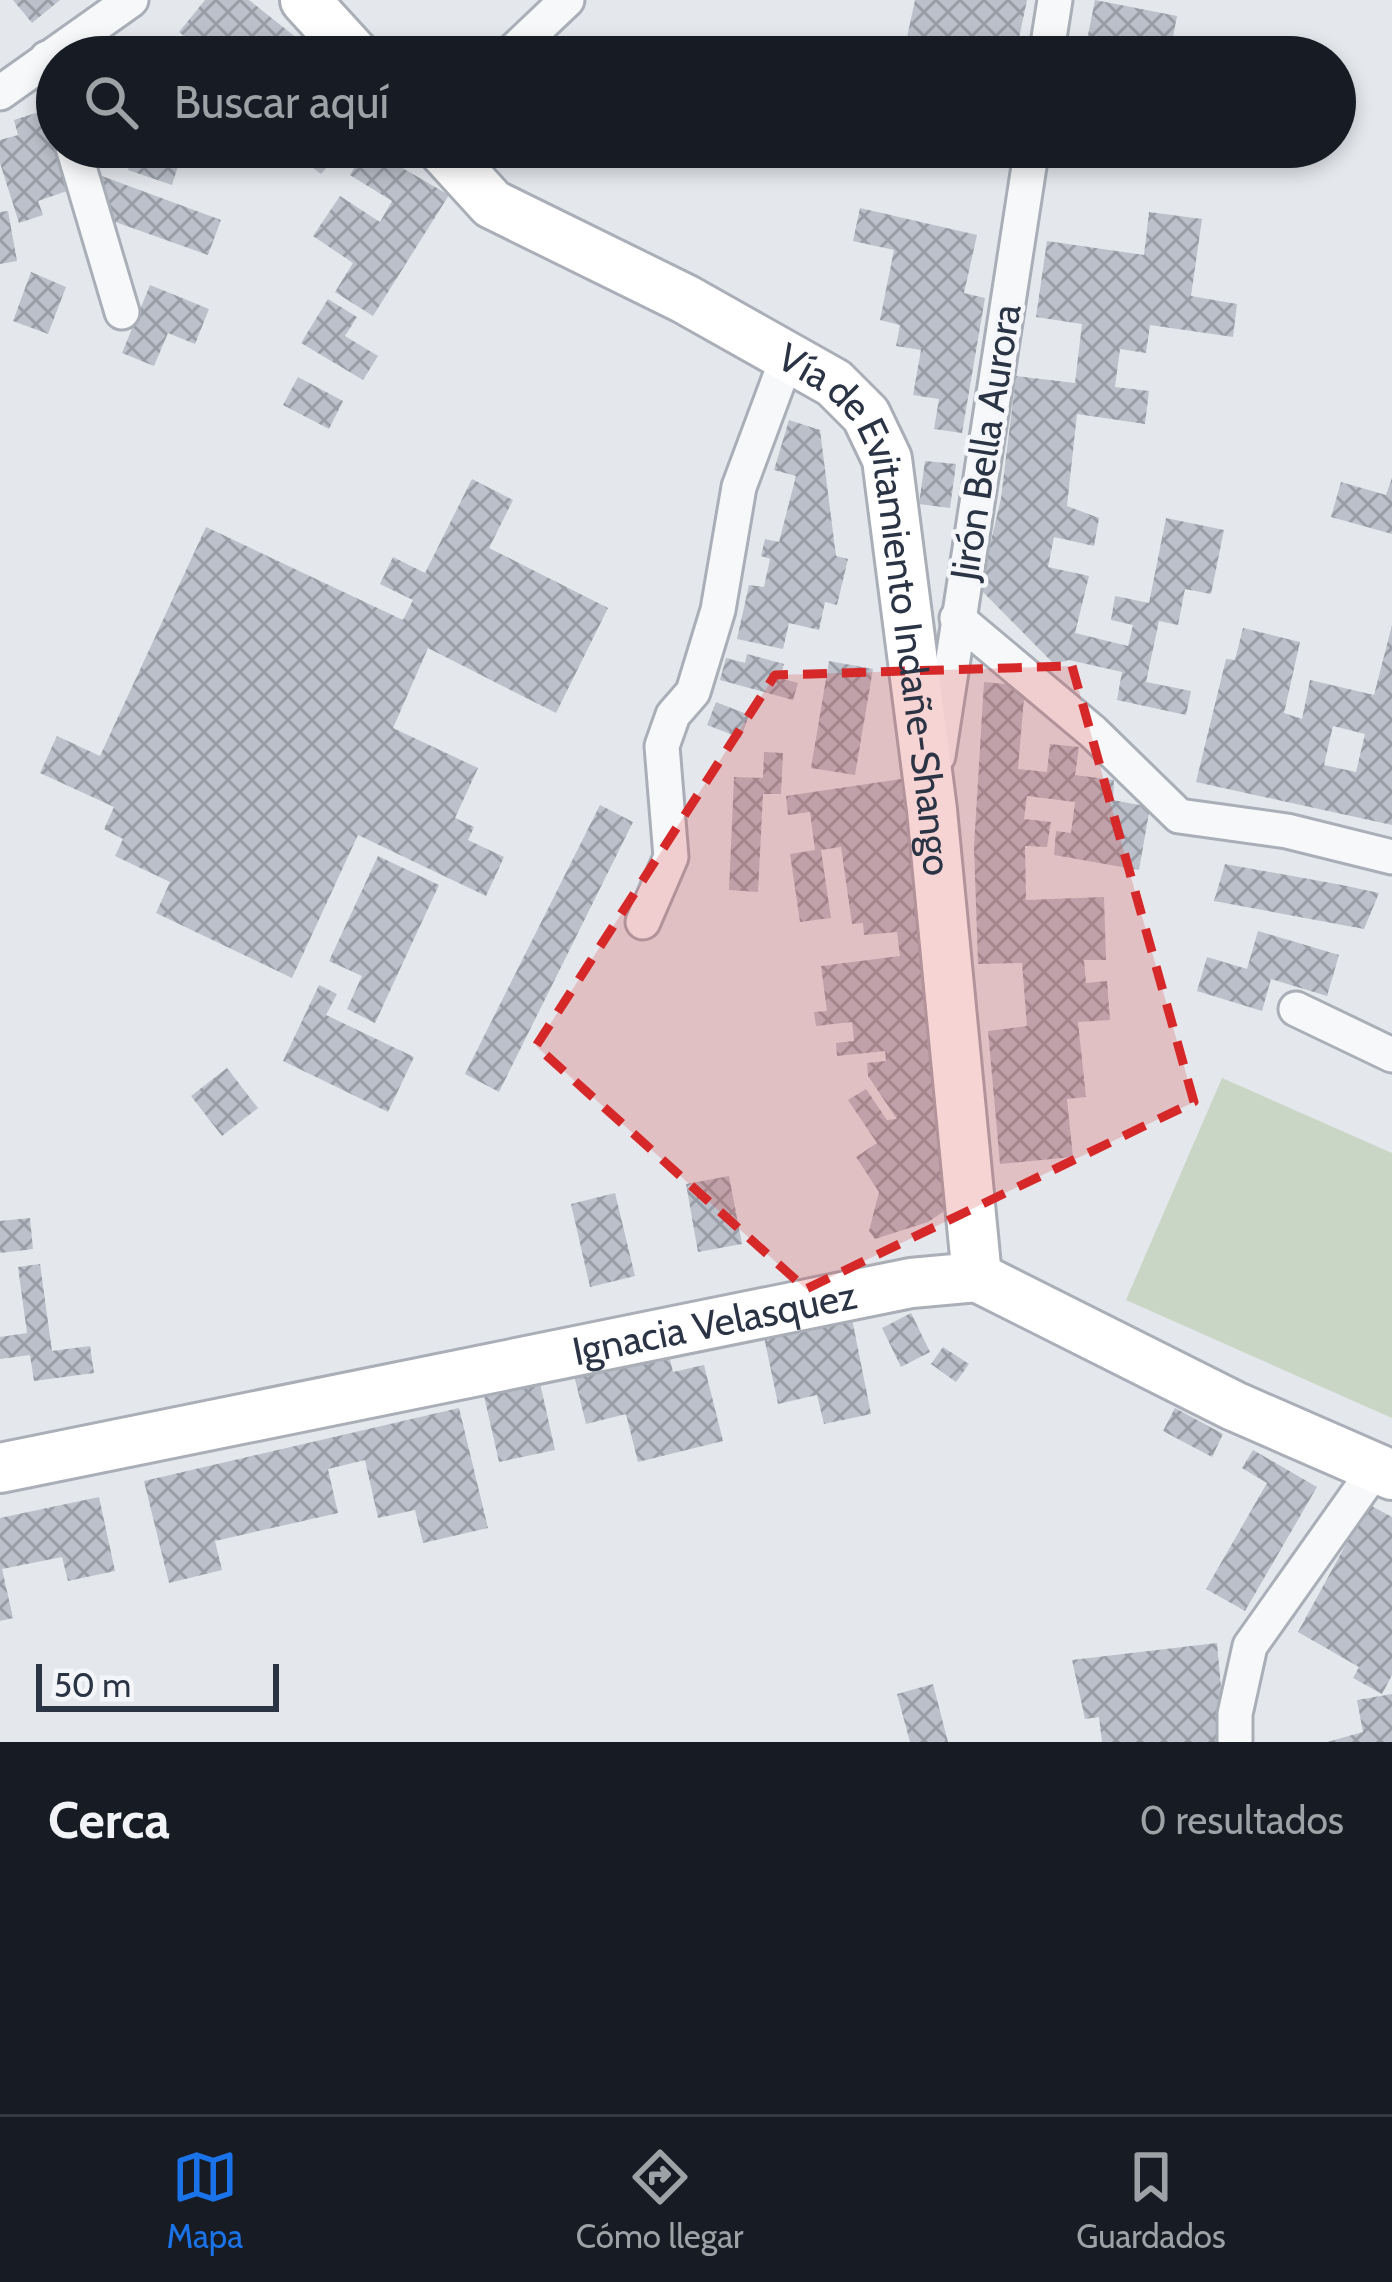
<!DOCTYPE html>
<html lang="es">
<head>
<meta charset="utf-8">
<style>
	body { margin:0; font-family:Cabin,sans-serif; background:#20242c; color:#f1f3f6 }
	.scale { position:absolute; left:36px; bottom:30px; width:243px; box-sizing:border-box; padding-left:12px; border:6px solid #2b3445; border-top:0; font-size:33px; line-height:42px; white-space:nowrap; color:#2b3445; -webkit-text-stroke:9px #f4f6f9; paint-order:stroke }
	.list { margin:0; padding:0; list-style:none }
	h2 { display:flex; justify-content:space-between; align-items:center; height:156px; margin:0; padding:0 48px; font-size:51px }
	h2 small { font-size:39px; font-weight:400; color:#9ea1a6 }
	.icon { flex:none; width:66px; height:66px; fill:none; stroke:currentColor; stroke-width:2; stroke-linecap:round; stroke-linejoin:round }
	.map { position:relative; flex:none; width:1392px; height:1742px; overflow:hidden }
	.search { position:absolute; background:#171b24; box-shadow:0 6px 18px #0003; left:36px; right:36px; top:36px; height:132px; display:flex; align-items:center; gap:30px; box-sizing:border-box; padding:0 42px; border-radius:66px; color:#9ea1a6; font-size:45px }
	.sheet { height:372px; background:#171b24 }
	nav { display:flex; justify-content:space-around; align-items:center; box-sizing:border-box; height:168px; border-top:3px solid #363941; background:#171b24; font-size:33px; color:#9ea1a6 }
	nav a { display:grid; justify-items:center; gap:6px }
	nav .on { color:#1a73e8 }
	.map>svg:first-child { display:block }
	.green { fill:#c9d6c5 }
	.building { fill:url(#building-cross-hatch); fill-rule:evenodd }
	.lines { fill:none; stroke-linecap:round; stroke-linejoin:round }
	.minor-casing { stroke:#a9aeb7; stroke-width:39 }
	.secondary-casing { stroke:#a9aeb7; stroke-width:54 }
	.minor { stroke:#f7f8fa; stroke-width:33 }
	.secondary { stroke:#fff; stroke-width:48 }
	.marked { fill:#d62828; fill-opacity:0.2; stroke:#d62828; stroke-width:9; stroke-dasharray:24 15; stroke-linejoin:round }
	.labels { text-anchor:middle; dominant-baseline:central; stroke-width:9; stroke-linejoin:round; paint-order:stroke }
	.street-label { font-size:39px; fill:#2b3445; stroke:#f4f6f9 }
</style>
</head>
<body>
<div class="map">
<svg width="1392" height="1742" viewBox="0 0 1392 1742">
	<defs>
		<pattern id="building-cross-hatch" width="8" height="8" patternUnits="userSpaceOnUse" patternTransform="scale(3)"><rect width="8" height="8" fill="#bbc0ca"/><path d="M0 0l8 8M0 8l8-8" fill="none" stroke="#989da6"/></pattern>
	</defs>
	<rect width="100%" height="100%" fill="#e4e7ec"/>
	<!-- green -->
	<polygon class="green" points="1222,1078 1392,1153 1392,1418 1126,1300"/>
	<!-- building -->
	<g class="building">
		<polygon points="13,0 60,0 32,23"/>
		<polygon points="205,0 249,0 298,39 284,57 224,57 205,42 200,49 179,32"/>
		<polygon points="915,0 1027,0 1015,57 975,57 906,42"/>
		<polygon points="1095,0 1177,16 1169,57 1086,45"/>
		<polygon points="48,109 73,189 38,201 43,215 19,223 0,163 0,140 18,135 14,120"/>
		<polygon points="135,147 184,147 172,185 128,170"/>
		<polygon points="288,147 344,147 321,174"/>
		<polygon points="366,147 449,195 373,316 335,292 353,263 313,236 340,196 380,222 392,201 350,175"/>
		<polygon points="99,175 221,220 208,255 107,219"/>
		<polygon points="860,208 977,235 964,293 985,298 962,433 934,429 939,399 913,395 921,350 896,346 900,325 880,320 894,250 853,241"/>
		<polygon points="8,211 17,261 0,264 0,212"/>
		<polygon points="1149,212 1202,219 1191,296 1237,304 1233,337 1150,325 1146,353 1120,349 1115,387 1149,391 1145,424 1077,414 1067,506 1099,518 1094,546 1054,537 1048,567 1089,576 1075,633 1128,646 1133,625 1111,620 1115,596 1149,603 1166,518 1224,530 1211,594 1185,589 1178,625 1159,621 1146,682 1191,691 1186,715 1117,700 1122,672 1069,660 1054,664 980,589 1001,498 1016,376 1075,383 1082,324 1036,317 1047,241 1144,255"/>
		<polygon points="31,272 66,287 48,334 13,321"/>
		<polygon points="150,285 209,309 195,344 168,333 154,366 122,353"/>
		<polygon points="328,299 357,317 345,336 378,356 363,380 301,343"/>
		<polygon points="298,377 343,401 329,429 283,405"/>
		<polygon points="789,420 820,430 836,556 848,559 837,605 825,602 819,630 789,623 783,649 737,639 749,585 764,587 770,559 761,556 765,539 779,542 796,476 774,470"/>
		<polygon points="925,461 956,464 950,508 919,504"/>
		<polygon points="1392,478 1392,534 1331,517 1341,482 1386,495"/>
		<polygon points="472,479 513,500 489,548 608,608 556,713 428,648 393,728 478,768 455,818 474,827 468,840 504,857 486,896 358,835 292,978 156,913 170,882 115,856 123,839 104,829 114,807 40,773 57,736 100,756 206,527 403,620 413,600 380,584 393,557 425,573"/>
		<path d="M1392 625V825L1196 782 1226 659 1235 660 1243 628 1300 642 1284 713 1302 719 1310 680 1374 695ZM1333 726 1365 734 1356 772 1324 765Z"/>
		<polygon points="747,654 784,664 780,678 798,683 793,700 720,680 726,658 745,663"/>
		<polygon points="829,661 873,669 855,775 811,768"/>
		<polygon points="984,682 1025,686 1018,769 1047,772 1050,744 1079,747 1075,775 1114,780 1113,800 1150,807 1139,870 1054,855 1056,831 1071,833 1075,802 1027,796 1024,819 1051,822 1047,847 1025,846 1026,900 1104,897 1106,960 1084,960 1086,983 1107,981 1110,1020 1078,1022 1086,1097 1067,1099 1073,1157 1000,1164 988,1031 1027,1026 1022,963 978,964 974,847"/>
		<polygon points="716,702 749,715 741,738 707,725"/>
		<polygon points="764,752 783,753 781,794 763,794 758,892 729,890 734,777 763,778"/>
		<polygon points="901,779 944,1114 946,1210 928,1222 875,1239 869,1231 879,1192 856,1157 877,1143 848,1100 866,1089 887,1120 897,1119 868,1076 867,1063 886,1061 885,1051 837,1056 836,1043 854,1041 852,1022 816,1026 814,1012 827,1011 821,966 900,956 897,932 864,935 863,923 852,924 841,847 821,850 831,918 800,922 790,854 815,850 810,812 788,815 786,796"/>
		<polygon points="600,805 633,822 499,1092 465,1074"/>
		<polygon points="378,856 439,885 375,1023 347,1009 362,976 329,961"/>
		<polygon points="1225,864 1342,885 1379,893 1364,929 1214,901"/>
		<polygon points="1258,931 1339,955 1327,996 1271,979 1262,1011 1197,991 1207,957 1247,969"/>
		<polygon points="319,985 337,994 326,1015 414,1057 388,1112 283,1061"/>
		<polygon points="227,1068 258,1108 222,1136 191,1096"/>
		<polygon points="729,1176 742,1244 698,1252 686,1184"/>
		<polygon points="615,1193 635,1276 590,1287 571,1204"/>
		<polygon points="30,1218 33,1249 0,1253 0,1221"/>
		<polygon points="40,1264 52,1351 90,1346 94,1373 34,1381 30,1355 0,1359 0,1337 27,1333 18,1267"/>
		<polygon points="911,1313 930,1352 901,1367 882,1328"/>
		<polygon points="851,1314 871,1414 824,1424 817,1395 778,1404 763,1332"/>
		<polygon points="943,1347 969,1364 956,1382 931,1364"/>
		<polygon points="668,1352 673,1372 704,1365 723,1441 638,1462 626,1414 586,1424 574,1375"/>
		<polygon points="540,1383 555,1450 499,1462 484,1396"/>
		<polygon points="459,1408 488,1528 423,1543 415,1510 378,1518 365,1460 328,1469 338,1513 215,1541 222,1570 169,1583 144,1481"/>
		<polygon points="1175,1408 1223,1434 1212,1457 1163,1431"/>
		<polygon points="1253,1450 1317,1487 1245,1611 1206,1589 1267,1483 1242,1468"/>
		<polygon points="99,1497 115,1571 68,1581 62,1557 2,1569 13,1618 0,1621 0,1518"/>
		<polygon points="1368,1504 1392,1517 1392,1675 1382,1694 1353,1678 1359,1667 1298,1632"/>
		<polygon points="1217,1643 1226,1742 1102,1742 1099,1717 1085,1719 1072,1660"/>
		<polygon points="933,1684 948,1742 910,1742 897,1694"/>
		<polygon points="1392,1694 1392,1742 1327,1742 1363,1732 1357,1700"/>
	</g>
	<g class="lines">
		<!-- minor casing -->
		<g class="minor-casing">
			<g id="minor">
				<polyline points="507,57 567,0"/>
				<polyline points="1046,57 1055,0"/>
				<polyline points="47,58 57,93"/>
				<polyline points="0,93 131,0"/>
				<polyline points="73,147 122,312"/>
				<polyline points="957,618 1093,732 1179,816 1287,831 1392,857"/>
				<polyline points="938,756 1032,147"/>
				<polyline points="643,922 671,857 662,746 673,715 693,692 718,610 739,487 787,358"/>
				<polyline points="1296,1009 1392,1055"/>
				<polyline points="1235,1742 1235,1714 1250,1646 1376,1468"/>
			</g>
		</g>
		<!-- secondary casing -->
		<g class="secondary-casing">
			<g id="secondary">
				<polyline points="305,0 357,57"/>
				<path id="s1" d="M440 147 492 204 685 299 834 383 866 415 887 459 932 810 977 1277"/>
				<path id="s2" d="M0 1468 911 1283 977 1277 1234 1406 1392 1475"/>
			</g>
		</g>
		<!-- minor -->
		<use href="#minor" class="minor"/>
		<!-- secondary -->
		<use href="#secondary" class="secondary"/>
	</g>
	<!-- marked area -->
	<path class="marked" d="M1072 666 1194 1102 806 1289 536 1046 775 675Z"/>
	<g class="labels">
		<!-- street labels -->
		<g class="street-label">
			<text transform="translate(985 442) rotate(-81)">Jirón Bella Aurora</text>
			<text stroke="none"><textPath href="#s1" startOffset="690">Vía de Evitamiento Indañe-Shango</textPath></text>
			<text stroke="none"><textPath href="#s2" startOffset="729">Ignacia Velasquez</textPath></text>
		</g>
	</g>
</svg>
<div class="scale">50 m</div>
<div class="search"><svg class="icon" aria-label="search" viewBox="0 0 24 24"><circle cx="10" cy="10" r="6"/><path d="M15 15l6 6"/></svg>Buscar aquí</div>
</div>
<section class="sheet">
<h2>Cerca<small>0 resultados</small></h2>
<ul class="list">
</ul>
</section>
<nav>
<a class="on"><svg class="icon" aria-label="map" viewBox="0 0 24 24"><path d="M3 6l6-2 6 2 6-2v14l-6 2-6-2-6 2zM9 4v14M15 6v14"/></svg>Mapa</a>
<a><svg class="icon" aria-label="directions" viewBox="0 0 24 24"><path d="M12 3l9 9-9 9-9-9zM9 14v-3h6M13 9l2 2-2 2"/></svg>Cómo llegar</a>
<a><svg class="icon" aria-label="saved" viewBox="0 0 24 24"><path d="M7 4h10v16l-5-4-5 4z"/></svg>Guardados</a>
</nav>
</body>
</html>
